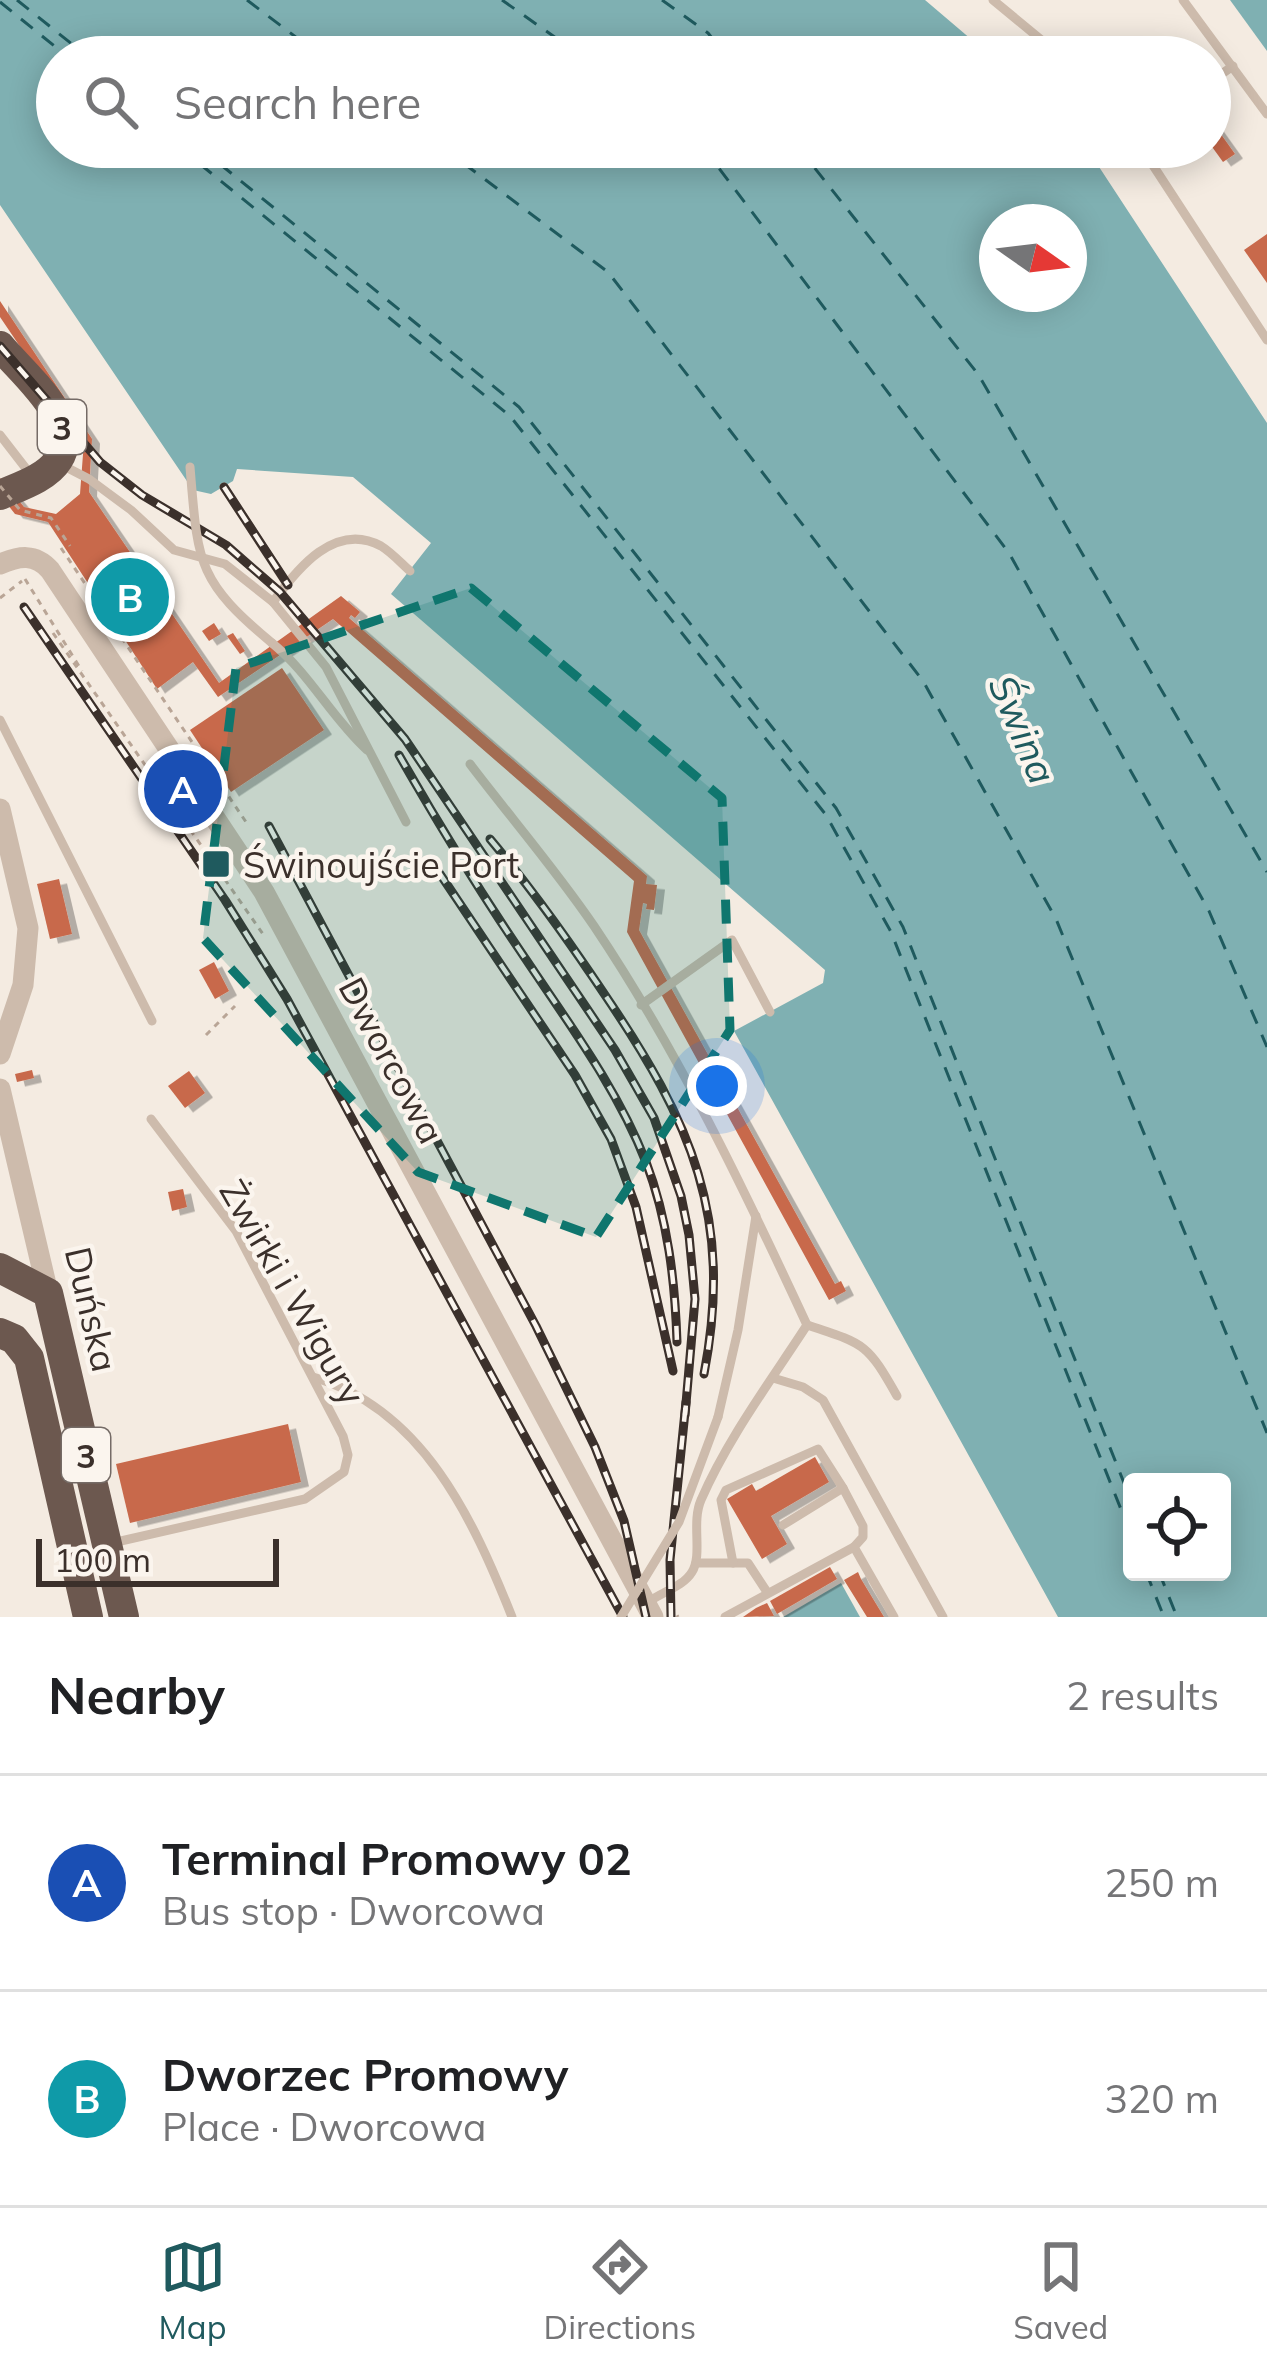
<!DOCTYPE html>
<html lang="en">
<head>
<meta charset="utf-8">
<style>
	body { margin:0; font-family:Mulish,sans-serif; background:#f2f2f2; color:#202124 }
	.controls { position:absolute; right:36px; bottom:36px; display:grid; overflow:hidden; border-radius:12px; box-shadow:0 6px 30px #0003 }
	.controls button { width:108px; height:108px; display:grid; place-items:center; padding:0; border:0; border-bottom:3px solid #e0e0e0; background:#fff; color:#202124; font:60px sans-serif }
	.compass { position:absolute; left:979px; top:204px; width:108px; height:108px; border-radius:50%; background:#fff; box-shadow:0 6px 30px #0003; rotate:104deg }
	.scale { position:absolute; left:36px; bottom:30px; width:243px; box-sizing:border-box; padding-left:12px; border:6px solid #3b302b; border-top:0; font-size:33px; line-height:42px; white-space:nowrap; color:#3b302b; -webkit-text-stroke:9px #fbf5ee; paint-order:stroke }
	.you { position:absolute; left:717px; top:1086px; width:42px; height:42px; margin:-30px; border:9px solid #fff; border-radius:50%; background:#1a73e8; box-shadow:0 0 0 18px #1a73e833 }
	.badge { display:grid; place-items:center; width:78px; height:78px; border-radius:50%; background:#1f5a5e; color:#fff; font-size:39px; font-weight:700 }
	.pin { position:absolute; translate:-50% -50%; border:6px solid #fff; box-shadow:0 3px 12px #0006 }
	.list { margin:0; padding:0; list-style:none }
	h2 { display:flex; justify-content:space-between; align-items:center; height:156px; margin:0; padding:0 48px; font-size:51px }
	h2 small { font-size:39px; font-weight:400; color:#757577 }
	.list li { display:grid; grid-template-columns:78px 1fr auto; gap:36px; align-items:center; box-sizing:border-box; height:216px; padding:0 48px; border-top:3px solid #e0e0e0 }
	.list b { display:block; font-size:45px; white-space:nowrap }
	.list p { margin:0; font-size:39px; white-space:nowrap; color:#757577 }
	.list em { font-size:39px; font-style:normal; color:#757577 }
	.icon { flex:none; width:66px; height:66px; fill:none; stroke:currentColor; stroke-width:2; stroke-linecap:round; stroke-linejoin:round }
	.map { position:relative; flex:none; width:1267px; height:1617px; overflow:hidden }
	.search { position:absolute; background:#fff; box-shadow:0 6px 30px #0003; left:36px; right:36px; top:36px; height:132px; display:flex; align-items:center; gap:30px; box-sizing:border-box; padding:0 42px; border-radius:66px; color:#757577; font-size:45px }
	.sheet { height:588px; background:#fff }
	nav { display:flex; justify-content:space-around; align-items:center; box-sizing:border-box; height:168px; border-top:3px solid #e0e0e0; background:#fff; font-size:33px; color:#757577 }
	nav a { display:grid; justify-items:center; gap:6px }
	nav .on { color:#1f5a5e }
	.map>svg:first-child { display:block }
	.water { fill:#7fb0b2; fill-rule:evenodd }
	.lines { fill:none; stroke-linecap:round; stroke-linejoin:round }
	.ferry { stroke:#1f5a5e; stroke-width:3; stroke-dasharray:15 12; stroke-linecap:butt }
	.building { fill:#c8694b; filter:url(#shadow) }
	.path { stroke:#b9a596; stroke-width:3; stroke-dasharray:6 6; stroke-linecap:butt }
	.service { stroke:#cdbbac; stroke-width:9 }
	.tertiary { stroke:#cdbbac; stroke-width:21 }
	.trunk { stroke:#6c584f; stroke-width:30 }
	.rail-casing { stroke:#3b302b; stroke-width:9 }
	.rail { stroke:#fbf5ee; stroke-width:4.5; stroke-dasharray:14; stroke-linecap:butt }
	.path-bridge { stroke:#b9a596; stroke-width:3; stroke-dasharray:6 6; stroke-linecap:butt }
	.service-bridge { stroke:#cdbbac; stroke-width:9 }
	.marked { fill:#0f766e; fill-opacity:0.2; stroke:#0f766e; stroke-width:9; stroke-dasharray:24 15; stroke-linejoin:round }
	.poi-dot { fill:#1f5a5e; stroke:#fbf5ee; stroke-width:4.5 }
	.labels { text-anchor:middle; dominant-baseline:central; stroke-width:9; stroke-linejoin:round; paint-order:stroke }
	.shield { fill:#fbf5ee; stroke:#756b66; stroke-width:3 }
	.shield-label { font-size:33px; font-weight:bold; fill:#3b302b }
	.poi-label { font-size:36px; fill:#3b302b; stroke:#fbf5ee; text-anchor:start }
	.street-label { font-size:36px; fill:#3b302b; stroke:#fbf5ee }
	.water-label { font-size:39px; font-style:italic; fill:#1f5a5e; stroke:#fbf5ee }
</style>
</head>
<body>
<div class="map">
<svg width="1267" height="1617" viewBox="0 0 1267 1617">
	<defs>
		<filter id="shadow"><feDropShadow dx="8" dy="4.5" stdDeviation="0" flood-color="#0004"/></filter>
	</defs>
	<rect width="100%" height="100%" fill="#f4ebe1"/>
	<!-- water -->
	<g class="water">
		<path d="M0 0H925L992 57H57V147H1086L1267 423V1617H1058L734 1031 823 983 825 970 391 594 431 543 353 477 237 469 233 481 211 494 193 490 0 205ZM997 222H1069V294H997ZM1132 1482H1222V1572H1132Z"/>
		<polygon points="1230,0 1267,0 1267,51"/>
		<polygon points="841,1583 860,1617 783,1617"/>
	</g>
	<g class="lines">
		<!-- ferry -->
		<g class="ferry">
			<polyline points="17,0 88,57"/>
			<polyline points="247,0 322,57"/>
			<polyline points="502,0 583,57"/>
			<polyline points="662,0 708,33 727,57"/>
			<polyline points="0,2 68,57"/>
			<polyline points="179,147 510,416 826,815 891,932 1132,1537"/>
			<polyline points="199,147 519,407 836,808 903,927 1132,1503"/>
			<polyline points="442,147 608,272 923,681 1056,919 1267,1433"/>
			<polyline points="703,147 1009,553 1209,911 1267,1047"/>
			<polyline points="798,147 978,374 1267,872"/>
			<polyline points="1146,1572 1164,1617"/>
			<polyline points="1159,1572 1177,1617"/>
		</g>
	</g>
	<!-- building -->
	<g class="building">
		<polygon points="1210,119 1235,154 1223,162 1210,144"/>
		<polygon points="1267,234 1267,283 1244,250"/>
		<polygon points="0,301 92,439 89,492 219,683 341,596 360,612 355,618 351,615 349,618 647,876 646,884 657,885 654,910 646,909 647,904 643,903 639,930 835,1284 841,1281 846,1291 829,1300 627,932 634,881 333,619 218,697 193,662 157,689 48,522 15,514 0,495 0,478 24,507 56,514 80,494 84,441 0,317"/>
		<polygon points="214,623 221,634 209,641 202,631"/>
		<polygon points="233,633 245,651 240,654 227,636"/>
		<polygon points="282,668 324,730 231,792 190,730"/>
		<polygon points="182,795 199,820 191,825 174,801"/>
		<polygon points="59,879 72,934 50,939 37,884"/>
		<polygon points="214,962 229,991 215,999 199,970"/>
		<polygon points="32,1070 34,1078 17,1082 15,1074"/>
		<polygon points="189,1071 205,1093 185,1108 168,1086"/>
		<polygon points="183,1189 187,1207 172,1211 168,1192"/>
		<polygon points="288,1424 301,1482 130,1523 116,1464"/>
		<polygon points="815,1457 829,1482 771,1516 787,1544 762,1559 727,1499 752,1484 756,1491"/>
		<polygon points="830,1567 837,1579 777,1614 770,1601"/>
		<polygon points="858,1572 861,1579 884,1617 867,1617 844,1580"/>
		<polygon points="767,1603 774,1616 743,1617 756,1608"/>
	</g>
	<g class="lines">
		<!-- path -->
		<g class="path">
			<polyline points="61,548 246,822 243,826"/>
			<polyline points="25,579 82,671"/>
			<polyline points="0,598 22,581"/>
			<polyline points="53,633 265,937"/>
			<polyline points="206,1035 235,1006"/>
			<polyline points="671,1605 678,1617"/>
		</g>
		<!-- service -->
		<g class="service">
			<polyline points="993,0 1062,57"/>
			<polyline points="1183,0 1267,114"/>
			<polyline points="1210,82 1233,66"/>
			<polyline points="1141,147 1267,340"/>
			<polyline points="0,435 31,475"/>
			<polyline points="62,465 89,479 131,510 174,550 225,564 273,602 326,667 406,822"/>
			<polyline points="224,487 287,584"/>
			<path d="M273 602C297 569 335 521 381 546 391 552 401 563 410 571"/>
			<path d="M272 643C310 674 331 717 367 750"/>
			<polyline points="0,720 152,1021"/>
			<path d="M470 764C511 818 556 870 594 926 678 1051 744 1189 807 1325 770 1382 728 1438 701 1500 691 1523 703 1554 692 1572 683 1587 661 1592 647 1603"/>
			<polyline points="641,1005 732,940 770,1012"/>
			<path d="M807 1325C865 1344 867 1343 897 1396"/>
			<path d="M313 1377C423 1409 473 1519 512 1617"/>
			<polyline points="773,1378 803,1387 823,1400 943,1617"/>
			<polyline points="718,1417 738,1330 756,1216"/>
			<polyline points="783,1525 843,1488 863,1526 863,1537 854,1547 894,1617"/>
			<polyline points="112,1543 305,1499 344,1472 348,1455 343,1436 236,1231 151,1119"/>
			<polyline points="696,1563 748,1563 767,1592"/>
			<polyline points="733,1563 721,1500 726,1490 818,1449 843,1488"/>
			<polyline points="725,1617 854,1547"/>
		</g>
		<!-- tertiary -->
		<g class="tertiary">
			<path d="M0 564C19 556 35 553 50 570L264 892 653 1617"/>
			<polyline points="0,809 28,928 23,985 0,1054"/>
			<polyline points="0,1089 48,1293"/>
		</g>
		<!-- trunk -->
		<g class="trunk">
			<path d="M0 346C22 373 83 422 58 460 47 478 18 487 0 495"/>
			<polyline points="0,1268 48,1293 124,1617"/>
			<polyline points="0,1333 14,1339 29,1358 88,1617"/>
		</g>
		<!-- rail casing -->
		<g class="rail-casing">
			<g id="rail">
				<polyline points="0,346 100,462 142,495 226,545 280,592 405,739 615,1050 654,1118 681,1196 689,1235 695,1299 685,1415"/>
				<polyline points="224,487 288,585"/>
				<polyline points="24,607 225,900 287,999 623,1617"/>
				<path d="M399 755C439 825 480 892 525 958 569 1024 617 1088 646 1162 668 1220 675 1281 677 1342"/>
				<polyline points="269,826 536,1326 595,1447 624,1521 646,1617"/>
				<path d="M490 839C532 889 569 941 605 995 691 1122 734 1217 704 1374"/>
				<polyline points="438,871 575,1075 611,1139 636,1207 673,1371"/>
				<polyline points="671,1617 670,1560 686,1402"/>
			</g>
		</g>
		<!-- rail -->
		<use href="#rail" class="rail"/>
		<!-- path-bridge -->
		<polyline class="path-bridge" points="0,486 20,510 51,518 70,546"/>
		<!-- service-bridge -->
		<g class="service-bridge">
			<path d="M190 467C198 562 196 580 272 643"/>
			<polyline points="621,1617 679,1522 718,1417"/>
		</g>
	</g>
	<!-- marked area -->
	<path class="marked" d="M471 588 722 798 730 1030 596 1237 418 1172 203 938 236 668Z"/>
	<!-- markers -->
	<rect class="poi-dot" x="201" y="849" width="30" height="30" rx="6"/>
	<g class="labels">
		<!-- shield labels -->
		<g class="shield">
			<rect x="38" y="400" width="48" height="54" rx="9"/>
			<rect x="62" y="1428" width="48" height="54" rx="9"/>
		</g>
		<g class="shield-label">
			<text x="62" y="427">3</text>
			<text x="86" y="1455">3</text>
		</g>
		<!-- poi labels -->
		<g class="poi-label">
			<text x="243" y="864">Świnoujście Port</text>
		</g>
		<!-- street labels -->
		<g class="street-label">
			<text transform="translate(392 1060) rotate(62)">Dworcowa</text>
			<text transform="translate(293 1292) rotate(60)">Żwirki i Wigury</text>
			<text transform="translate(92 1309) rotate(77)">Duńska</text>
		</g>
		<!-- water labels -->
		<g class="water-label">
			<text transform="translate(1023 729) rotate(67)">Świna</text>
		</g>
	</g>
</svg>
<div class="controls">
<button><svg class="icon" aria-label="locate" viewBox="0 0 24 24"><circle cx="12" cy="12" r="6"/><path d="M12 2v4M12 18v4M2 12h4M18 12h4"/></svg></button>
</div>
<svg class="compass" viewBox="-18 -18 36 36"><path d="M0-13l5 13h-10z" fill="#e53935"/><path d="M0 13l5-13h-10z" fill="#757577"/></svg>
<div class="scale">100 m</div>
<div class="you"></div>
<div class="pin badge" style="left:183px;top:789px;background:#1a4fb4">A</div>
<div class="pin badge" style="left:130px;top:597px;background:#0f9aa8">B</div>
<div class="search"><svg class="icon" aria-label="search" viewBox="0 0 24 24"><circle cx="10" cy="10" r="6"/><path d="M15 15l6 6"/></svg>Search here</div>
</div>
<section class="sheet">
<h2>Nearby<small>2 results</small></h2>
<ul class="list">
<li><span class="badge" style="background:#1a4fb4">A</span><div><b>Terminal Promowy 02</b><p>Bus stop · Dworcowa</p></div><em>250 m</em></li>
<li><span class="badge" style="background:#0f9aa8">B</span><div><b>Dworzec Promowy</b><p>Place · Dworcowa</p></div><em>320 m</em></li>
</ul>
</section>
<nav>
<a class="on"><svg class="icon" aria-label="map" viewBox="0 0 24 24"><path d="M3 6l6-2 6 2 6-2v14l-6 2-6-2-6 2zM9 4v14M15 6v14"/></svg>Map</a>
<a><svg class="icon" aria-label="directions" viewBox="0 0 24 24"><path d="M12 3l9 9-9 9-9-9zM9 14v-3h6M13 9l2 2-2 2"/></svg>Directions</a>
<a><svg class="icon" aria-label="saved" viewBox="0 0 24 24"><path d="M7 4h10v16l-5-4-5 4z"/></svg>Saved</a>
</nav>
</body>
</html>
